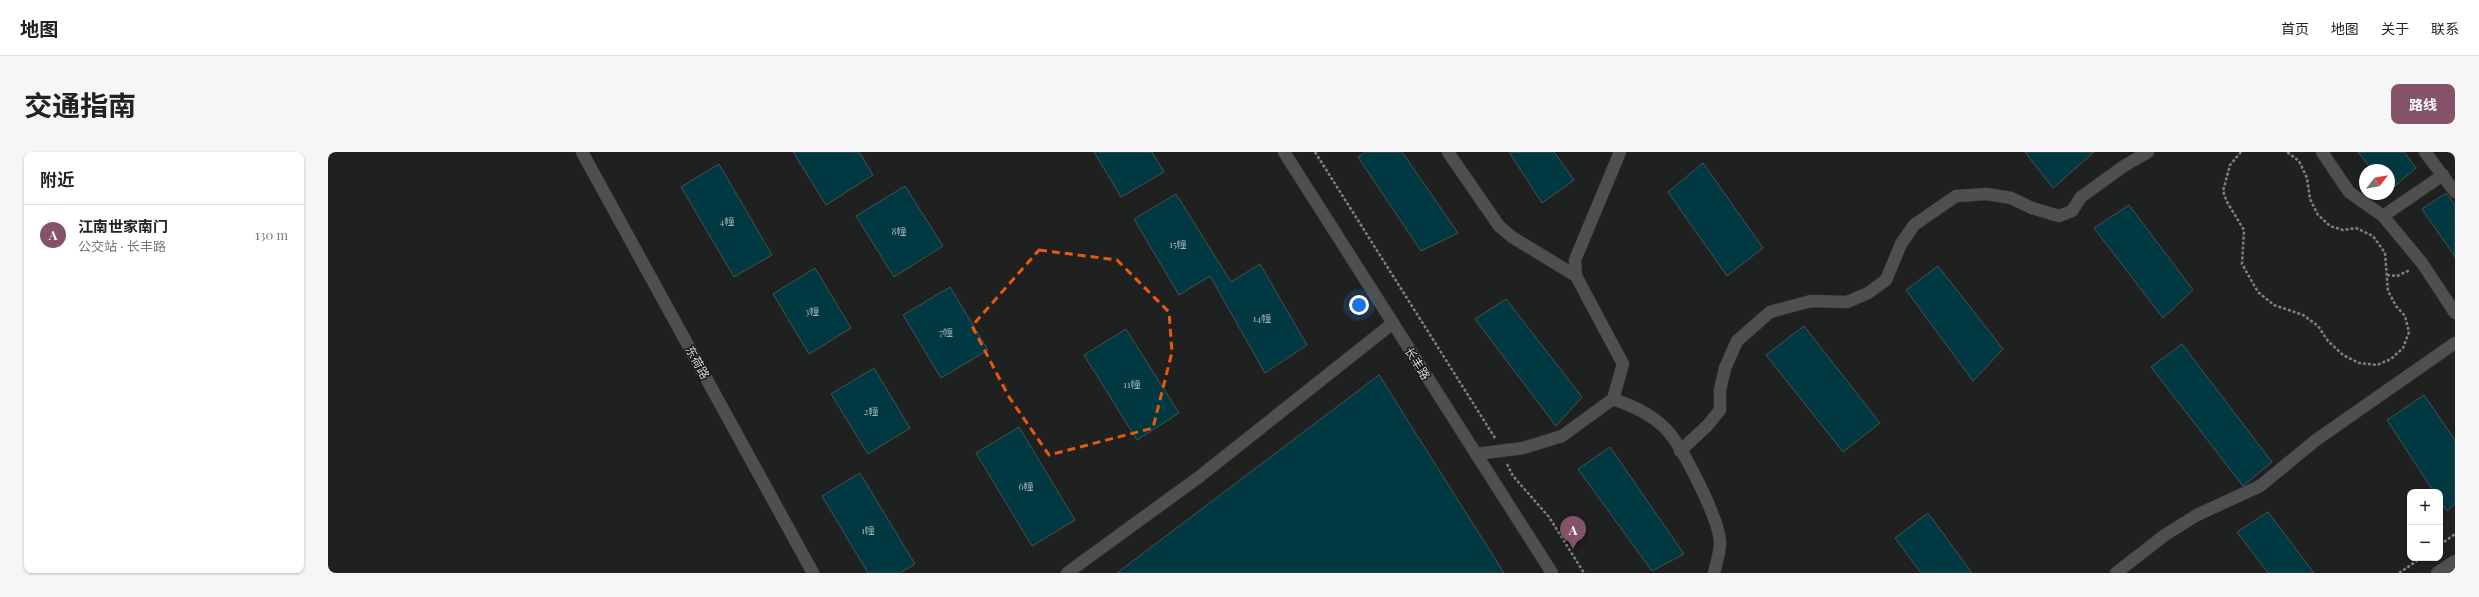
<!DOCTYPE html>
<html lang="zh">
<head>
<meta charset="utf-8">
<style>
	body { margin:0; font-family:"Playfair Display","Noto Sans SC",serif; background:#f6f6f6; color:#222 }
	.controls { position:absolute; right:12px; bottom:12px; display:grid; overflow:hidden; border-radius:8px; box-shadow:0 1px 3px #0004 }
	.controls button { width:36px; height:36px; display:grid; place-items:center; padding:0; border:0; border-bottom:1px solid #e0e0e0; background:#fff; color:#222; font:20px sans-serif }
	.compass { position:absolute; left:2031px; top:12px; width:36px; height:36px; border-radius:50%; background:#fff; box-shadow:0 1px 3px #0004; rotate:59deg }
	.you { position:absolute; left:1031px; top:153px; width:14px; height:14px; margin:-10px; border:3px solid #fff; border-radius:50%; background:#1a73e8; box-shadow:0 0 0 6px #1a73e833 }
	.badge { display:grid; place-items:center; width:26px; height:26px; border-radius:50%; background:#84536a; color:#fff; font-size:13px; font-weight:700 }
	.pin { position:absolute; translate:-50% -33px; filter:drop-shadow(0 1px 2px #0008) }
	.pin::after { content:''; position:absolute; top:21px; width:14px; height:12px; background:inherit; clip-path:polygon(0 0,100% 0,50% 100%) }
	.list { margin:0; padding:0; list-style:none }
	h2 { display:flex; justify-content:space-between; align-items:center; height:52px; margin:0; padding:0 16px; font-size:17px }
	h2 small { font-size:13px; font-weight:400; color:#767676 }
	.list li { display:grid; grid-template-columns:26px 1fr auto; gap:12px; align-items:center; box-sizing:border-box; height:60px; padding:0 16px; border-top:1px solid #e0e0e0 }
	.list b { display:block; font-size:15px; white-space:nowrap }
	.list p { margin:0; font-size:13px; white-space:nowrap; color:#767676 }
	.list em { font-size:13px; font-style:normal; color:#767676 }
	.map { position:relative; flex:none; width:2127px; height:421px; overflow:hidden; border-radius:8px }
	header { display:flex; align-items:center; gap:24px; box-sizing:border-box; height:56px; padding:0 20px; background:#fff; border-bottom:1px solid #e0e0e0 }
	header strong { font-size:19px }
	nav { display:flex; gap:22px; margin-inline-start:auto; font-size:14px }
	.intro { display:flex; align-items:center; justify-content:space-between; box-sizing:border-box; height:96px; padding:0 24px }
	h1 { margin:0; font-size:28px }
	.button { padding:10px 18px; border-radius:8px; background:#84536a; color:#fff; font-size:14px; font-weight:700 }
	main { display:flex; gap:24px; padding:0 24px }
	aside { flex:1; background:#fff; border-radius:8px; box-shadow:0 1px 3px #0004 }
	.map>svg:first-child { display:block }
	.building { fill:#003942; stroke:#4c4f50 }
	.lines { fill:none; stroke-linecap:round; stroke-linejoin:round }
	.minor-casing { stroke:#393c3b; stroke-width:13 }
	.path { stroke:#7e807f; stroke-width:2.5; stroke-dasharray:3 2; stroke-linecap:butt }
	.minor { stroke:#4d504f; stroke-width:12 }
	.marked { fill:none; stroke:#e8590c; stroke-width:3; stroke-dasharray:8 5; stroke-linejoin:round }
	.labels { text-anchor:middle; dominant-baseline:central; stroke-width:3; stroke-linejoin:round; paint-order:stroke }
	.number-label { font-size:10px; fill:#a0b0b1 }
	.street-label { font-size:12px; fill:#d5d7d6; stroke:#151817 }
</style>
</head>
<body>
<header>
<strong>地图</strong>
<nav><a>首页</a><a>地图</a><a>关于</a><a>联系</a></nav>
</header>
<div class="intro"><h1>交通指南</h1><a class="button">路线</a></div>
<main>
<aside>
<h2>附近<small></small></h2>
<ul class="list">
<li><span class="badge">A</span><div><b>江南世家南门</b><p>公交站 · 长丰路</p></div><em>130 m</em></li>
</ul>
</aside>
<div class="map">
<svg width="2127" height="421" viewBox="0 0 2127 421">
	<rect width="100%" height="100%" fill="#1e2120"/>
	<!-- building -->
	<g class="building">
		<polygon points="465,0 531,0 545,23 498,53"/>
		<polygon points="766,0 824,0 836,20 793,45"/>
		<polygon points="1038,0 1074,0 1130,81 1093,99 1030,5"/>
		<polygon points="1181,0 1226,0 1246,28 1214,51"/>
		<polygon points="1697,0 1766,0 1725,36"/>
		<polygon points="2030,0 2076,0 2088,16 2061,39 2061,18 2044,18"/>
		<polygon points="1375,11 1435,96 1399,124 1340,40"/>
		<polygon points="391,12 444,103 406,125 353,35"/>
		<polygon points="577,34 615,94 566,125 528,64"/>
		<polygon points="2118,41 2127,53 2127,105 2094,57"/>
		<polygon points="848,42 903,130 932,112 979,193 937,221 882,124 851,143 806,67"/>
		<polygon points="1801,53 1865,138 1835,166 1766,76"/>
		<polygon points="1610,114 1675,197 1645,229 1578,138"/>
		<polygon points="487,116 523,176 481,202 445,142"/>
		<polygon points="622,135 660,198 613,226 575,163"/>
		<polygon points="1178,147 1254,245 1228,274 1147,167"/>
		<polygon points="1476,174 1552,271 1515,300 1438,203"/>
		<polygon points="798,177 851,261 809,288 756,203"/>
		<polygon points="1854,192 1944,310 1915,334 1823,215"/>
		<polygon points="546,216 582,276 540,302 503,242"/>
		<polygon points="1051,223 1176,421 789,421"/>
		<polygon points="2096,243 2127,288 2127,352 2119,359 2112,349 2112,340 2106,340 2059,268"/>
		<polygon points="691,275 747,368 704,394 648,301"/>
		<polygon points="1282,295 1356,402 1324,419 1250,317"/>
		<polygon points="532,321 587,412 572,421 540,421 494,344"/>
		<polygon points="1940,360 1986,421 1940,421 1909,380"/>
		<polygon points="1600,361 1644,421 1593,421 1567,386"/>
	</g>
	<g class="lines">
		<!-- minor casing -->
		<g class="minor-casing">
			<g id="minor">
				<polyline points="254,0 485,421"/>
				<polyline points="956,0 1224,421"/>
				<polyline points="1120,0 1171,74 1184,85 1248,124"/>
				<polyline points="1994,0 2021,40 2055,64 2094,111 2127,161"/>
				<polyline points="2097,0 2127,40"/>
				<polyline points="2055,64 2115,23"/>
				<path d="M1285 247C1305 254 1323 262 1338 277 1354 294 1392 368 1392 391 1392 401 1388 412 1386 421"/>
				<polyline points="1352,299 1379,274 1392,258 1392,238 1397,216 1409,189 1442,160 1483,149 1519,150 1540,141 1558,128 1573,92 1586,73 1628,44 1659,42 1683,46 1704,56 1731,64 1744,59 1753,45 1796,14 1820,0"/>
				<polyline points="1148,302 1195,296 1234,284 1285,247 1295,212 1248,124 1247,108 1292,0"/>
				<polyline points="739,421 871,325 1065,171"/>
				<polyline points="1788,421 1837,383 1869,363 1932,334 1988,288 2127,191"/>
				<polyline points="2109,421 2127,409"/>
			</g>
		</g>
		<!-- path -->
		<g class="path">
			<polyline points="987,0 1167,286"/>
			<polyline points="1913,0 1902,13 1895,39 1899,50 1916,78 1914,112 1930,140 1946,153 1975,163 1990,174 2000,189 2015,203 2031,211 2049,213 2063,207 2075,196 2081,180 2077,164 2068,154 2060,139 2057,101 2045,84 2028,76 2015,78 2002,74 1990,63 1982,47 1979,26 1971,9 1959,0"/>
			<polyline points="2059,123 2069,124 2082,118"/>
			<polyline points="1179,312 1185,324 1221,365 1256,421"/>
			<polyline points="2112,393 2127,382"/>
			<polyline points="2071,421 2093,406"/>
		</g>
		<!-- minor -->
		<use href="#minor" class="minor"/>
	</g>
	<!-- marked area -->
	<path class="marked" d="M711 98 789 108 841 160 844 200 825 276 721 303 681 245 644 174Z"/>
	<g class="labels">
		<!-- number labels -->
		<g class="number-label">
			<text x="399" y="69">4幢</text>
			<text x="571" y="79">8幢</text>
			<text x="850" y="92">15幢</text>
			<text x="484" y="159">3幢</text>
			<text x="934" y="166">14幢</text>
			<text x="618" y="180">7幢</text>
			<text x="804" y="232">11幢</text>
			<text x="543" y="259">2幢</text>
			<text x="698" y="334">6幢</text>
			<text x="540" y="378">1幢</text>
		</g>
		<!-- street labels -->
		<g class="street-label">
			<text transform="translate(370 210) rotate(61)">东荷路</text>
			<text transform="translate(1090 211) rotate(58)">长丰路</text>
		</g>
	</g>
</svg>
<div class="controls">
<button>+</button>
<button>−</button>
</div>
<svg class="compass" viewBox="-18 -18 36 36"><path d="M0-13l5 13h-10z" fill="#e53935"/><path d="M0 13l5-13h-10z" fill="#767676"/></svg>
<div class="you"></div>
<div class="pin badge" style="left:1245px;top:397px">A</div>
</div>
</main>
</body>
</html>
